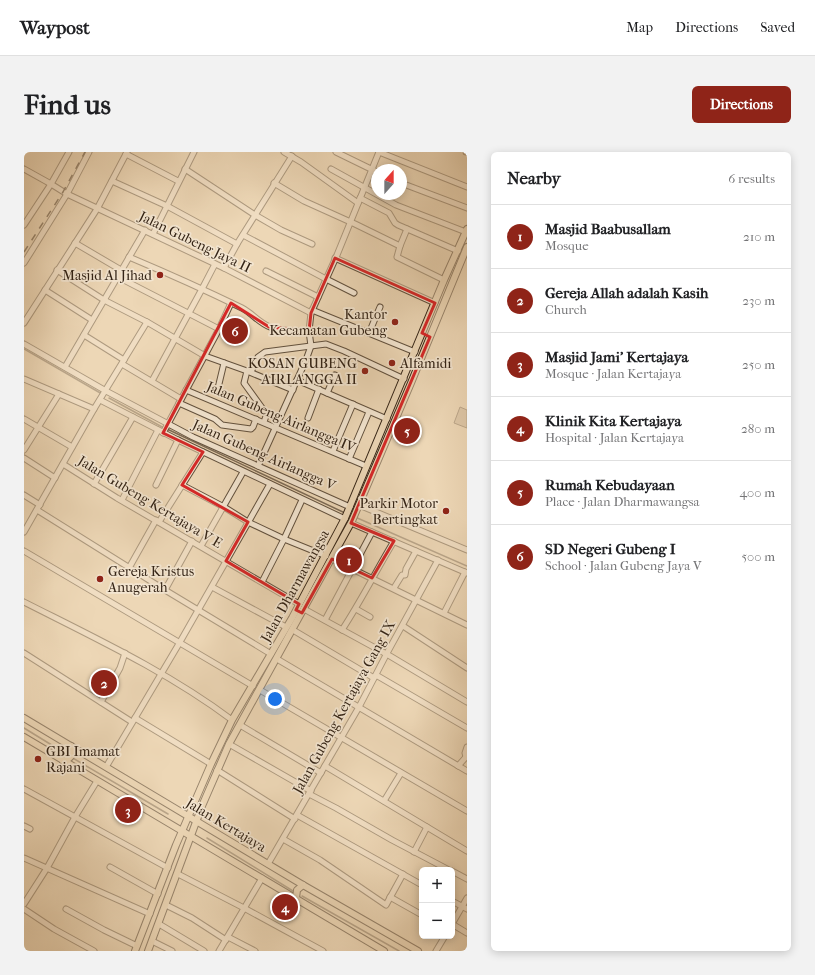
<!DOCTYPE html>
<html lang="en">
<head>
<meta charset="utf-8">
<style>
	body { margin:0; font-family:"IM FELL French Canon",serif; background:#f2f2f2; color:#202124 }
	.controls { position:absolute; right:12px; bottom:12px; display:grid; overflow:hidden; border-radius:6px; box-shadow:0 2px 10px #0003 }
	.controls button { width:36px; height:36px; display:grid; place-items:center; padding:0; border:0; border-bottom:1px solid #e0e0e0; background:#fff; color:#202124; font:20px sans-serif }
	.compass { position:absolute; left:347px; top:12px; width:36px; height:36px; border-radius:50%; background:#fff; box-shadow:0 2px 10px #0003; rotate:21deg }
	.you { position:absolute; left:251px; top:547px; width:14px; height:14px; margin:-10px; border:3px solid #fff; border-radius:50%; background:#1a73e8; box-shadow:0 0 0 6px #1a73e833 }
	.badge { display:grid; place-items:center; width:26px; height:26px; border-radius:50%; background:#8f2418; color:#fff; font-size:13px; font-weight:700 }
	.pin { position:absolute; translate:-50% -50%; border:2px solid #fff; box-shadow:0 1px 4px #0006 }
	.list { margin:0; padding:0; list-style:none }
	h2 { display:flex; justify-content:space-between; align-items:center; height:52px; margin:0; padding:0 16px; font-size:17px }
	h2 small { font-size:13px; font-weight:400; color:#757577 }
	.list li { display:grid; grid-template-columns:26px 1fr auto; gap:12px; align-items:center; box-sizing:border-box; height:64px; padding:0 16px; border-top:1px solid #e0e0e0 }
	.list b { display:block; font-size:15px; white-space:nowrap }
	.list p { margin:0; font-size:13px; white-space:nowrap; color:#757577 }
	.list em { font-size:13px; font-style:normal; color:#757577 }
	.map { position:relative; flex:none; width:443px; height:799px; overflow:hidden; border-radius:6px }
	header { display:flex; align-items:center; gap:24px; box-sizing:border-box; height:56px; padding:0 20px; background:#fff; border-bottom:1px solid #e0e0e0 }
	header strong { font-size:19px }
	nav { display:flex; gap:22px; margin-inline-start:auto; font-size:14px }
	.intro { display:flex; align-items:center; justify-content:space-between; box-sizing:border-box; height:96px; padding:0 24px }
	h1 { margin:0; font-size:28px }
	.button { padding:10px 18px; border-radius:6px; background:#8f2418; color:#fff; font-size:14px; font-weight:700 }
	main { display:flex; gap:24px; padding:0 24px }
	aside { flex:1; background:#fff; border-radius:6px; box-shadow:0 2px 10px #0003 }
	.map>svg:first-child { display:block }
	.green { fill:#ceb99b; stroke:#816e58 }
	.lines { fill:none; stroke-linecap:round; stroke-linejoin:round }
	.stream { stroke:#7d6b56; stroke-width:1.5 }
	.minor-casing { stroke:#62513e; stroke-width:7 }
	.major-casing { stroke:#342416; stroke-width:8 }
	.minor { stroke:#f3e5d0; stroke-width:5 }
	.major { stroke:#edd7b6; stroke-width:6 }
	.rail { stroke:#342416; stroke-width:1.5; stroke-dasharray:7 7; stroke-linecap:butt }
	.marked { fill:none; stroke:#d62828; stroke-width:3; stroke-linejoin:round }
	.poi-dot { fill:#8f2418; stroke:#f3e5d0; stroke-width:1.5 }
	.labels { text-anchor:middle; dominant-baseline:central; stroke-width:3.5; stroke-linejoin:round; paint-order:stroke }
	.street-label { font-size:14px; fill:#342416; stroke:#f3e5d0 }
	.poi-label { font-size:14px; fill:#342416; stroke:#f3e5d0; text-anchor:end }
</style>
</head>
<body>
<header>
<strong>Waypost</strong>
<nav><a>Map</a><a>Directions</a><a>Saved</a></nav>
</header>
<div class="intro"><h1>Find us</h1><a class="button">Directions</a></div>
<main>
<div class="map">
<svg width="443" height="799" viewBox="0 0 443 799">
	<rect width="100%" height="100%" fill="#edd7b6"/>
	<filter id="stains"><feTurbulence type="fractalNoise" baseFrequency=".005" numOctaves="4"/><feColorMatrix values="0 0 0 0 .2 0 0 0 0 .09 0 0 0 0 .02 0 0 0 .5 -.17"/></filter>
	<radialGradient id="worn" r=".72"><stop offset=".6" stop-color="#630" stop-opacity="0"/><stop offset="1" stop-color="#630" stop-opacity=".3"/></radialGradient>
	<!-- green -->
	<polygon class="green" points="436,255 443,258 443,276 430,271"/>
	<g class="lines">
		<!-- stream -->
		<g class="stream">
			<polyline points="0,197 78,242"/>
			<polyline points="85,246 140,276"/>
			<polyline points="143,277 321,361"/>
			<polyline points="331,365 443,414"/>
			<polyline points="0,576 44,603"/>
			<polyline points="47,605 144,662"/>
			<polyline points="183,686 269,739"/>
			<polyline points="278,744 375,799"/>
		</g>
		<!-- minor casing -->
		<g class="minor-casing">
			<g id="minor">
				<polyline points="260,0 277,10 334,51"/>
				<polyline points="312,0 353,20"/>
				<polyline points="355,0 443,35"/>
				<polyline points="442,0 443,0"/>
				<polyline points="102,2 154,29"/>
				<polyline points="0,17 27,32 43,42 200,116 287,161"/>
				<polyline points="161,17 231,63 257,78 288,92"/>
				<polyline points="307,17 372,53 442,80"/>
				<polyline points="88,29 143,54 213,92"/>
				<polyline points="250,31 280,49 331,72 376,94 373,105 420,128"/>
				<polyline points="377,31 443,56"/>
				<polyline points="336,46 365,61 371,71 374,73 434,99"/>
				<polyline points="0,73 27,32 45,0"/>
				<polyline points="129,82 170,0"/>
				<polyline points="219,83 302,127 330,141"/>
				<polyline points="51,91 97,118"/>
				<polyline points="376,94 383,77"/>
				<path d="M105 105C143 121 181 138 218 156 228 161 235 171 246 175 258 180 272 179 285 179"/>
				<polyline points="311,106 411,151"/>
				<polyline points="0,111 43,42 65,0"/>
				<polyline points="200,116 213,92 268,4"/>
				<polyline points="33,118 80,148 123,170 181,204 223,219 269,238"/>
				<polyline points="242,119 294,145"/>
				<polyline points="94,125 195,177"/>
				<polyline points="21,138 68,168"/>
				<polyline points="288,158 391,200"/>
				<polyline points="0,171 73,57 103,0"/>
				<polyline points="345,181 356,155"/>
				<polyline points="60,183 100,208"/>
				<polyline points="0,192 82,239 169,285 326,355"/>
				<polyline points="98,212 157,247"/>
				<polyline points="41,215 121,78"/>
				<polyline points="223,219 220,231 241,260 242,264 240,270"/>
				<polyline points="227,220 234,205 241,200 302,192 320,199 380,227"/>
				<polyline points="0,227 70,257"/>
				<polyline points="273,228 363,267"/>
				<polyline points="128,229 178,137 191,112"/>
				<polyline points="194,236 200,211"/>
				<polyline points="162,238 342,314"/>
				<polyline points="303,241 311,223"/>
				<polyline points="76,248 154,288 321,367"/>
				<polyline points="155,251 191,267 198,273 227,277 229,275 232,267"/>
				<polyline points="284,266 295,237"/>
				<polyline points="0,267 48,295"/>
				<polyline points="139,281 195,177 207,151"/>
				<polyline points="0,298 35,242"/>
				<polyline points="309,299 329,252"/>
				<polyline points="0,306 31,326"/>
				<polyline points="325,307 345,260"/>
				<polyline points="39,312 93,346 275,452"/>
				<polyline points="234,314 282,208 287,194 285,179 287,161 313,103 355,0"/>
				<polyline points="70,332 109,265"/>
				<polyline points="132,333 154,288"/>
				<polyline points="158,333 200,355 224,370 260,387 302,404"/>
				<polyline points="0,343 16,353"/>
				<polyline points="98,348 134,278"/>
				<polyline points="335,353 443,398"/>
				<polyline points="13,358 141,438 247,502"/>
				<polyline points="135,370 179,300"/>
				<polyline points="327,371 443,421"/>
				<polyline points="0,380 70,257 123,170"/>
				<polyline points="177,394 219,320"/>
				<polyline points="0,399 229,534"/>
				<polyline points="308,407 443,473"/>
				<polyline points="105,416 132,368"/>
				<polyline points="238,430 260,387 278,348"/>
				<polyline points="188,435 262,475"/>
				<polyline points="370,436 378,423 381,423 382,417 392,399"/>
				<polyline points="141,438 168,389"/>
				<path d="M0 450C71 486 144 520 208 568"/>
				<polyline points="280,457 366,504 443,550"/>
				<polyline points="332,457 346,465"/>
				<polyline points="420,461 441,420"/>
				<polyline points="301,468 348,380"/>
				<polyline points="379,474 443,516"/>
				<polyline points="269,478 350,526"/>
				<path d="M318 478C337 449 352 419 370 389"/>
				<polyline points="0,501 108,570"/>
				<polyline points="253,507 443,619"/>
				<polyline points="352,523 443,576"/>
				<polyline points="236,538 443,659"/>
				<polyline points="77,550 96,516 101,501"/>
				<polyline points="111,566 187,612"/>
				<polyline points="216,573 297,621"/>
				<polyline points="205,592 287,639"/>
				<polyline points="442,605 441,601 443,595"/>
				<polyline points="301,614 443,699"/>
				<polyline points="434,614 442,605"/>
				<polyline points="82,615 156,490 246,332"/>
				<polyline points="193,618 271,667"/>
				<polyline points="0,637 144,716"/>
				<polyline points="285,642 312,656 368,688 425,718"/>
				<polyline points="360,649 377,621"/>
				<polyline points="273,663 398,733"/>
				<polyline points="0,674 6,677"/>
				<polyline points="259,687 296,708 362,753 379,722"/>
				<polyline points="390,700 403,675"/>
				<polyline points="0,706 126,762"/>
				<polyline points="244,712 335,555 362,503 414,408"/>
				<polyline points="86,715 134,742"/>
				<polyline points="428,719 443,727"/>
				<polyline points="154,722 220,756 299,799"/>
				<polyline points="366,745 398,763"/>
				<polyline points="428,749 443,757"/>
				<polyline points="0,752 23,716 51,665 73,629"/>
				<polyline points="142,753 168,766 202,788"/>
				<polyline points="0,757 30,777 70,799"/>
				<polyline points="42,757 80,778 113,794"/>
				<polyline points="135,772 180,799"/>
				<polyline points="428,772 443,746"/>
				<polyline points="428,772 443,781"/>
				<polyline points="204,785 231,799"/>
				<polyline points="128,789 148,799"/>
				<polyline points="195,799 238,726"/>
				<polyline points="412,799 421,784"/>
			</g>
		</g>
		<!-- major casing -->
		<g class="major-casing">
			<g id="major">
				<polyline points="0,566 279,733 394,799"/>
				<polyline points="0,585 360,799"/>
				<path d="M39 609C47 607 50 602 47 594"/>
				<polyline points="272,746 273,738 279,733"/>
				<polyline points="111,799 152,693 187,612 208,568 268,466 321,366 420,128 443,77"/>
				<polyline points="124,799 178,654 205,592 328,369 387,231 443,95"/>
			</g>
		</g>
		<!-- minor -->
		<use href="#minor" class="minor"/>
		<!-- major -->
		<use href="#major" class="major"/>
		<!-- rail -->
		<polyline class="rail" points="0,100 39,40 61,0"/>
	</g>
	<!-- marked area -->
	<path d="M0 0H443V799H0ZM311 106 411 151 398 181 406 185 327 371 370 389 348 426 308 407 278 461 272 458 275 452 202 409 224 370 158 333 179 300 139 281 207 151 245 175 285 179 287 161Z" fill="#edd7b6" fill-opacity=".55" fill-rule="evenodd"/>
	<path class="marked" d="M311 106 411 151 398 181 406 185 327 371 370 389 348 426 308 407 278 461 272 458 275 452 202 409 224 370 158 333 179 300 139 281 207 151 245 175 285 179 287 161Z"/>
	<!-- markers -->
	<g class="poi-dot">
		<circle cx="136" cy="123" r="4"/>
		<circle cx="371" cy="170" r="4"/>
		<circle cx="368" cy="211" r="4"/>
		<circle cx="341" cy="219" r="4"/>
		<circle cx="422" cy="359" r="4"/>
		<circle cx="76" cy="427" r="4"/>
		<circle cx="14" cy="607" r="4"/>
	</g>
	<g class="labels">
		<!-- street labels -->
		<g class="street-label">
			<text transform="translate(171 90) rotate(26)">Jalan Gubeng Jaya II</text>
			<text transform="translate(257 265) rotate(23)">Jalan Gubeng Airlangga IV</text>
			<text transform="translate(240 303) rotate(24)">Jalan Gubeng Airlangga V</text>
			<text transform="translate(126 350) rotate(31)">Jalan Gubeng Kertajaya V E</text>
			<text transform="translate(271 434) rotate(-61)">Jalan Dharmawangsa</text>
			<text transform="translate(320 555) rotate(-61)">Jalan Gubeng Kertajaya Gang IX</text>
			<text transform="translate(202 673) rotate(31)">Jalan Kertajaya</text>
		</g>
		<!-- poi labels -->
		<g class="poi-label">
			<text x="128" y="123">Masjid Al Jihad</text>
			<text x="363" y="162">Kantor<tspan x="363" dy="16">Kecamatan Gubeng</tspan></text>
			<text x="333" y="211">KOSAN GUBENG<tspan x="333" dy="16">AIRLANGGA II</tspan></text>
			<text x="376" y="211" text-anchor="start">Alfamidi</text>
			<text x="414" y="351">Parkir Motor<tspan x="414" dy="16">Bertingkat</tspan></text>
			<text x="84" y="419" text-anchor="start">Gereja Kristus<tspan x="84" dy="16">Anugerah</tspan></text>
			<text x="22" y="599" text-anchor="start">GBI Imamat<tspan x="22" dy="16">Rajani</tspan></text>
		</g>
	</g>
	<rect width="100%" height="100%" filter="url(#stains)"/>
	<rect width="100%" height="100%" fill="url(#worn)"/>
</svg>
<div class="controls">
<button>+</button>
<button>−</button>
</div>
<svg class="compass" viewBox="-18 -18 36 36"><path d="M0-13l5 13h-10z" fill="#e53935"/><path d="M0 13l5-13h-10z" fill="#757577"/></svg>
<div class="you"></div>
<div class="pin badge" style="left:325px;top:408px">1</div>
<div class="pin badge" style="left:80px;top:531px">2</div>
<div class="pin badge" style="left:104px;top:658px">3</div>
<div class="pin badge" style="left:261px;top:755px">4</div>
<div class="pin badge" style="left:383px;top:279px">5</div>
<div class="pin badge" style="left:211px;top:179px">6</div>
</div>
<aside>
<h2>Nearby<small>6 results</small></h2>
<ul class="list">
<li><span class="badge">1</span><div><b>Masjid Baabusallam</b><p>Mosque</p></div><em>210 m</em></li>
<li><span class="badge">2</span><div><b>Gereja Allah adalah Kasih</b><p>Church</p></div><em>230 m</em></li>
<li><span class="badge">3</span><div><b>Masjid Jami' Kertajaya</b><p>Mosque · Jalan Kertajaya</p></div><em>250 m</em></li>
<li><span class="badge">4</span><div><b>Klinik Kita Kertajaya</b><p>Hospital · Jalan Kertajaya</p></div><em>280 m</em></li>
<li><span class="badge">5</span><div><b>Rumah Kebudayaan</b><p>Place · Jalan Dharmawangsa</p></div><em>400 m</em></li>
<li><span class="badge">6</span><div><b>SD Negeri Gubeng I</b><p>School · Jalan Gubeng Jaya V</p></div><em>500 m</em></li>
</ul>
</aside>
</main>
</body>
</html>
